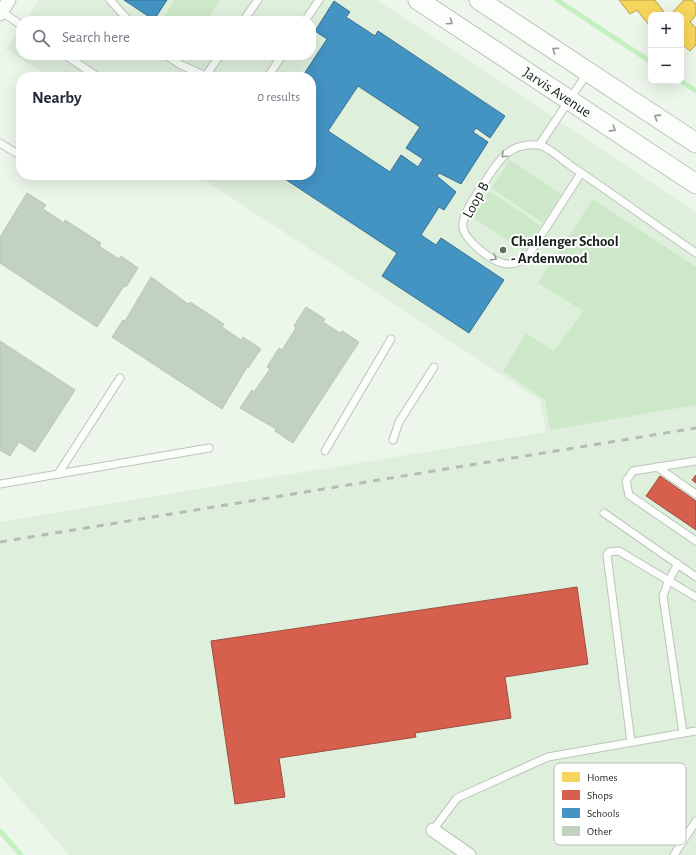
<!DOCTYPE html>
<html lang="en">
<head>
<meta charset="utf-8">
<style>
	body { margin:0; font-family:"Alegreya Sans",sans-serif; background:#f6f6f7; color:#1f2937 }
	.controls { position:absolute; right:12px; top:12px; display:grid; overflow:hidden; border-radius:8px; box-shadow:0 4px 16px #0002 }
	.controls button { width:36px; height:36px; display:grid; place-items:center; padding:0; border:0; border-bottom:1px solid #e0e1e3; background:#fff; color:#1f2937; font:20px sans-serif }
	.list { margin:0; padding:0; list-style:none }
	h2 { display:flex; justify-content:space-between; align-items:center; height:52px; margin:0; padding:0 16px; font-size:17px }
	h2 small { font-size:13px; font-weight:400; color:#747a83 }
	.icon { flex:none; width:22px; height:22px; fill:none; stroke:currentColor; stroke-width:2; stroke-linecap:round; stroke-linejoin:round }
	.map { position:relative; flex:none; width:696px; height:855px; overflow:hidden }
	.search { position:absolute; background:#fff; box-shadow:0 4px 16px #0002; left:16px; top:16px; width:300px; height:44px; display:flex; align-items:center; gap:10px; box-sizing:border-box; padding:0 14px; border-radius:16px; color:#747a83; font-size:15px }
	.panel { position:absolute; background:#fff; box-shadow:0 4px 16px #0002; left:16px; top:72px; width:300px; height:108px; border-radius:16px }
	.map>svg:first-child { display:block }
	.built { fill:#deefdc }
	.green { fill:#cde8c9 }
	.homes { fill:#f6d55c; stroke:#b49f48 }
	.shops { fill:#d6604d; stroke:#9e4d3e }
	.schools { fill:#4393c3; stroke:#377190; fill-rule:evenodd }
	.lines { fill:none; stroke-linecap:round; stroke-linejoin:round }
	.stream { stroke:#c4f1bf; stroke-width:5 }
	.building { fill:#c2d2c0; stroke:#bcc3bb }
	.service-casing { stroke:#bdc4bb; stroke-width:9 }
	.minor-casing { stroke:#bdc4bb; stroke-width:15 }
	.secondary-casing { stroke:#bdc4bb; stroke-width:21 }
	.service { stroke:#fcfefc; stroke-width:7 }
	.minor { stroke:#fcfefc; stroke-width:13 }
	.secondary { stroke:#fcfefc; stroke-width:19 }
	.rail { stroke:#b7bab7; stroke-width:3; stroke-dasharray:7 7; stroke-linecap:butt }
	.oneway { stroke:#969b96 }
	.poi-dot { fill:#646c63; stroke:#fff; stroke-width:1.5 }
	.labels { text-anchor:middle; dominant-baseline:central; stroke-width:4; stroke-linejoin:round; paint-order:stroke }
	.street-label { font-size:15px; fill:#1a211a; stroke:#fff }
	.poi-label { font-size:15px; font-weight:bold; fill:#1a211a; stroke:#fff; text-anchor:start }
	.key { fill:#fff; stroke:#babcba; stroke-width:1 }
	.key-label { font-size:11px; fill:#1a211a }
</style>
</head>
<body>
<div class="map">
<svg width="696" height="855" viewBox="0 0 696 855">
	<rect width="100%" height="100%" fill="#ecf6ea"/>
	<!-- built -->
	<polygon class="built" points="39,0 377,0 696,212 696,855 69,855 0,776 0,522 546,432 540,400 197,175 311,175 311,77 49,77 6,49 21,27 21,55 311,55 311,21 25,21"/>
	<!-- green -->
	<g class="green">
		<polygon points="175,0 220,0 206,21 161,21"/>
		<polygon points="510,160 561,194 543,223 491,188"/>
		<polygon points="489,191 541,226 524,251 472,217"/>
		<polygon points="593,199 696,267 696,405 550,430 545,400 503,371 526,333 554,351 583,311 538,283"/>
	</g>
	<!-- homes -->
	<g class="homes">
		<polygon points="619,0 655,0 664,12 660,15 651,15 651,22 648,24 637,10 630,14"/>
		<polygon points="684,0 692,0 696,4 696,15 690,22 696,28 696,45 690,51 681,43 681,15 670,15"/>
	</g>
	<!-- shops -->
	<g class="shops">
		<polygon points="696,475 696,483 692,480"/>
		<polygon points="660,476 696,501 696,530 646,496"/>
		<polygon points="577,587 588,664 505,677 511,718 415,733 416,737 279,758 285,797 235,804 211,641"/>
	</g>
	<!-- schools -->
	<g class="schools">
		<polygon points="124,0 167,0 154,20"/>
		<path d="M334 1 350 12 346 17 375 36 378 31 505 116 490 138 476 128 473 132 488 142 461 184 439 173 437 176 456 192 444 210 439 207 421 235 436 245 441 238 504 280 469 333 382 276 397 253 279 175H311V77H302L327 39 315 31ZM358 86 420 127 406 148 423 159 418 167 401 155 390 172 328 131Z"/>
	</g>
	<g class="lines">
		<!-- stream -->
		<g class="stream">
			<polyline points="557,0 651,62"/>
			<polyline points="681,81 696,91"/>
			<polyline points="0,831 21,855"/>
		</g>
	</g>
	<!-- building -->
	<g class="building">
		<polygon points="27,193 46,205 43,209 64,223 65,220 101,243 99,246 119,259 121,256 138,268 126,287 124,286 97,327 0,263 0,237"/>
		<polygon points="151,277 188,304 190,302 224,324 222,327 241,340 243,337 261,349 248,368 247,367 222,409 112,337 123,320 125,321"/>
		<polygon points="306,307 325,319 323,322 340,333 342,331 359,342 293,443 275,431 276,429 240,408 252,390 254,392 270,369 267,367 279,348 282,350 296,328 294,326"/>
		<polygon points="0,341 75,390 35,452 19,442 10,456 0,450"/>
	</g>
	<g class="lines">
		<!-- service casing -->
		<g class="service-casing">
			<g id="service">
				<polyline points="110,0 129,21"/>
				<polyline points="2,12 21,25"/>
				<polyline points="243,21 258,0"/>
				<polyline points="305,21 319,0"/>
				<polyline points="65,55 98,77"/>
				<polyline points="166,55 181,65 206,76"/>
				<polyline points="205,77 220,55"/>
				<polyline points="268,77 282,55"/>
				<polyline points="0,143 16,153"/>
				<polyline points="540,144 588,72"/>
				<path d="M581 173 526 259C518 262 511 266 502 263 490 260 466 241 463 228 461 213 480 190 488 177 501 157 511 143 538 145 546 145 564 161 571 166 613 194 654 224 696 253"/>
				<polyline points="393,440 399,422 434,367"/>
				<polyline points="325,451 391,339"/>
				<polyline points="696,461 633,471 626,481 629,495 696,541"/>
				<polyline points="657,467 696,494"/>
				<polyline points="58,474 120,378"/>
				<polyline points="0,484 209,448"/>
				<polyline points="604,513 696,577"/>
				<polyline points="678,564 669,580 663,596 683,733"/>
				<polyline points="631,742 607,555 609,552 619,551 696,597"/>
				<polyline points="433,830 457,798 548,757 696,731"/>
				<polyline points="674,855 696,821"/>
			</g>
		</g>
		<!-- minor casing -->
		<g class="minor-casing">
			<g id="minor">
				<polyline points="0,14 9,0"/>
				<polyline points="433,830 469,855"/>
			</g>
		</g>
		<!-- secondary casing -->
		<g class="secondary-casing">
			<g id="secondary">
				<path id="s1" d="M418 0 696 184"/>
				<polyline points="479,0 696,143"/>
			</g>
		</g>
		<!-- service -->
		<use href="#service" class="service"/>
		<!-- minor -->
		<use href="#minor" class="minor"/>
		<!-- secondary -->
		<use href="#secondary" class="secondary"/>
		<!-- rail -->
		<polyline class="rail" points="0,542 696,428"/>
	</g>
	<!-- one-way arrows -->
	<defs><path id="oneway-chevron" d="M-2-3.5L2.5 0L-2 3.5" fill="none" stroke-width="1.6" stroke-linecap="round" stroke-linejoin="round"/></defs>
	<g class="oneway">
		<use href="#oneway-chevron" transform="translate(450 22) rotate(34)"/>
		<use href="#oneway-chevron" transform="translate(555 50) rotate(-146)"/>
		<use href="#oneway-chevron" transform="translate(657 117) rotate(-147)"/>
		<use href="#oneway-chevron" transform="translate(613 129) rotate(33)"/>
		<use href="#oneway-chevron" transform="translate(504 155) rotate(137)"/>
		<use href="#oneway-chevron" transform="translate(494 258) rotate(32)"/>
	</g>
	<!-- markers -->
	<circle class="poi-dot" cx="503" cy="250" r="4"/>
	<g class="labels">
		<!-- street labels -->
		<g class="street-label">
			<text stroke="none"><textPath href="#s1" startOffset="167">Jarvis Avenue</textPath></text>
			<text transform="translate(476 200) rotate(-61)">Loop B</text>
		</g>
		<!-- poi labels -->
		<g class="poi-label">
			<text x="511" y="241">Challenger School<tspan x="511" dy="17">- Ardenwood</tspan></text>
		</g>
	</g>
	<!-- legend -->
	<rect x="554" y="763" width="132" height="82" rx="6" class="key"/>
	<rect x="562" y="772" width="18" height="10" fill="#f6d55c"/>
	<rect x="562" y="790" width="18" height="10" fill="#d6604d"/>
	<rect x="562" y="808" width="18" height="10" fill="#4393c3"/>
	<rect x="562" y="826" width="18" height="10" fill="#c2d2c0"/>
	<g class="key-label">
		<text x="587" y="781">Homes</text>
		<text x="587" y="799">Shops</text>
		<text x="587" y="817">Schools</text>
		<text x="587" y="835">Other</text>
	</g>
</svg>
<div class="controls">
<button>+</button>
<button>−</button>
</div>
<div class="search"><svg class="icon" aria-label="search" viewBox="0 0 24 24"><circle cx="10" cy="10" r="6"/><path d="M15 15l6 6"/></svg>Search here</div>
<section class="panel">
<h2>Nearby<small>0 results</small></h2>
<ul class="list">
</ul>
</section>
</div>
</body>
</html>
